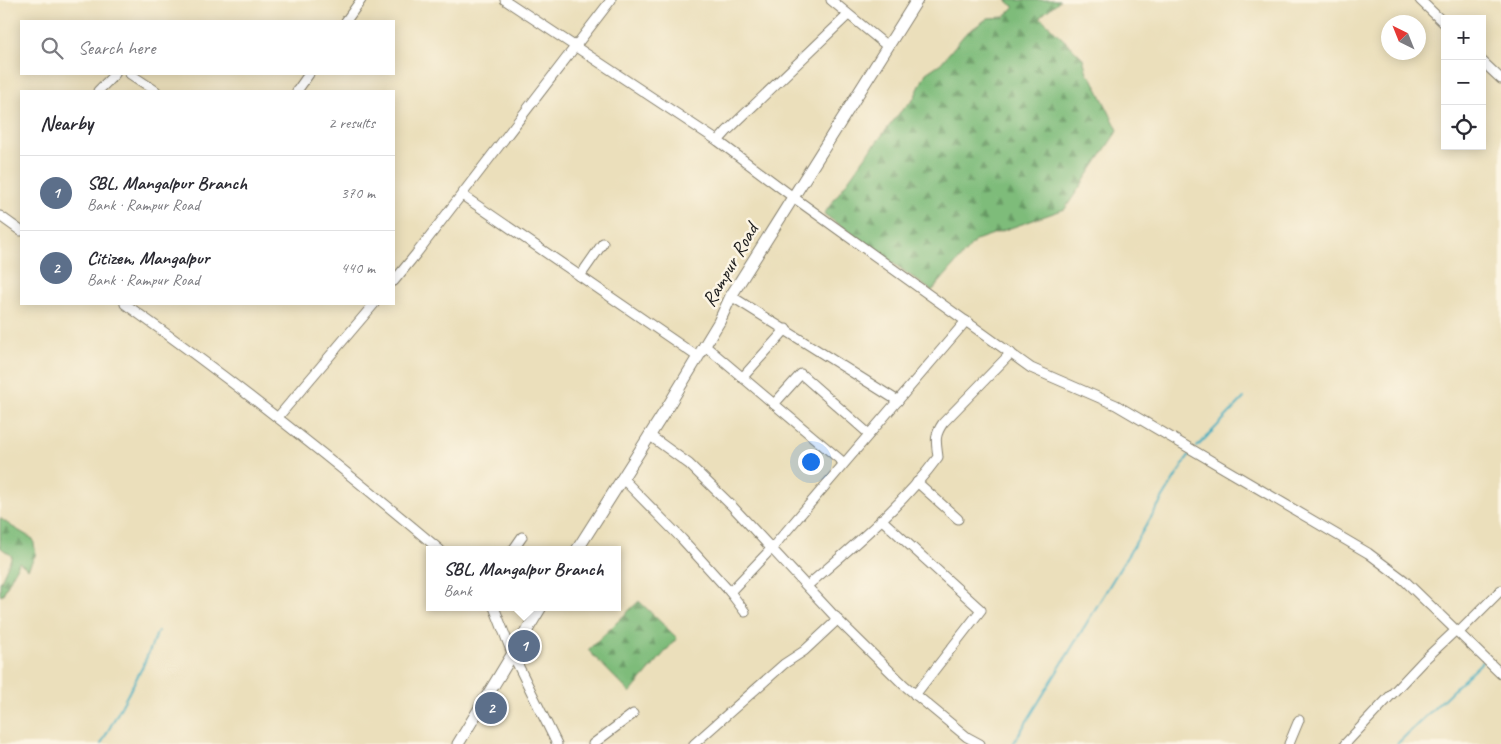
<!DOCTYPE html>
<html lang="en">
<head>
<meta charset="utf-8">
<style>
	body { margin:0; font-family:Caveat,sans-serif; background:#f2f2f3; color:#2b2b33 }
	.controls { position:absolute; right:15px; top:15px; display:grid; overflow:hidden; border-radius:0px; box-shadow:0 2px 12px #0003 }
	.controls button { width:45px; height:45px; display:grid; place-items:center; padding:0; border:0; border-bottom:1px solid #e1e1e2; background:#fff; color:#2b2b33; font:25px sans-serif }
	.compass { position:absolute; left:1381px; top:15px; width:45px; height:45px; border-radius:50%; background:#fff; box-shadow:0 2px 12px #0003; rotate:317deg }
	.you { position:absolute; left:810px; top:461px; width:18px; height:18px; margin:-12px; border:4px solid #fff; border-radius:50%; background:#1a73e8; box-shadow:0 0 0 8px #1a73e833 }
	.badge { display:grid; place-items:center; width:32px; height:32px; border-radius:50%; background:#c8321e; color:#fff; font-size:16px; font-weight:700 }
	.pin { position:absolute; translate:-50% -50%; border:2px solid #fff; box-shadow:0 1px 5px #0006 }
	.popup { position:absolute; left:426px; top:546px; width:195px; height:65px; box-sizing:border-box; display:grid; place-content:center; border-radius:0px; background:#fff; filter:drop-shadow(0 1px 4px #0005); font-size:16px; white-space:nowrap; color:#7c7c81 }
	.popup b { font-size:19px; color:#2b2b33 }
	.popup::after { content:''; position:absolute; left:50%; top:100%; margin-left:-10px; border:10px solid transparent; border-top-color:#fff }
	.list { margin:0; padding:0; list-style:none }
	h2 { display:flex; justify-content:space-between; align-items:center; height:65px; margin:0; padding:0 20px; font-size:21px }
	h2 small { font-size:16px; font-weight:400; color:#7c7c81 }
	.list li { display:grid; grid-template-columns:32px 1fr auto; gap:15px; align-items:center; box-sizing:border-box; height:75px; padding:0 20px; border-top:1px solid #e1e1e2 }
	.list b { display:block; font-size:19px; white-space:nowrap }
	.list p { margin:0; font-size:16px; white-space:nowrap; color:#7c7c81 }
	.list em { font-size:16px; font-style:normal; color:#7c7c81 }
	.icon { flex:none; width:28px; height:28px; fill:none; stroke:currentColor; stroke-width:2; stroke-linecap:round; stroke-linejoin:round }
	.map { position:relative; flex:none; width:1501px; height:744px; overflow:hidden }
	.search { position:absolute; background:#fff; box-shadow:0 2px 12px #0003; left:20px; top:20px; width:375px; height:55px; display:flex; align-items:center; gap:12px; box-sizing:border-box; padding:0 18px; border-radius:0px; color:#7c7c81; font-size:19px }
	.panel { position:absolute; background:#fff; box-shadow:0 2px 12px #0003; left:20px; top:90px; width:375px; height:215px; border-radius:0px }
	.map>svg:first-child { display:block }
	.forest { fill:url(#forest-firs); stroke:#4d6c4b }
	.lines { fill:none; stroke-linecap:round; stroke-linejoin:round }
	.stream { stroke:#42adc0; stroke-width:2 }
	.minor-casing { stroke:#847e6c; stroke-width:11 }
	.major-casing { stroke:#847e6c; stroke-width:13 }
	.minor { stroke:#fff; stroke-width:9 }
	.major { stroke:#fff; stroke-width:11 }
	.labels { text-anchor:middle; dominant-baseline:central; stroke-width:5; stroke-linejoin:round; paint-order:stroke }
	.street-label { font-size:20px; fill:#1c1c1c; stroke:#fcf5e5 }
</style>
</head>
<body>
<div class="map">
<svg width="1501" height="744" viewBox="0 0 1501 744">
	<defs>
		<pattern id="forest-firs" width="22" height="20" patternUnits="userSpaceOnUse" patternTransform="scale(1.25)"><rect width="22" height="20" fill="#7ebc7a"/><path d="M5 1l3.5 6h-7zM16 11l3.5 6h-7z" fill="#669863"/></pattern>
	</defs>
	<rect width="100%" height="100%" fill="#fcf5e5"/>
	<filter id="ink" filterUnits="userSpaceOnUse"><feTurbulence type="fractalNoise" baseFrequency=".02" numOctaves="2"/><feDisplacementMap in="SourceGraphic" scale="10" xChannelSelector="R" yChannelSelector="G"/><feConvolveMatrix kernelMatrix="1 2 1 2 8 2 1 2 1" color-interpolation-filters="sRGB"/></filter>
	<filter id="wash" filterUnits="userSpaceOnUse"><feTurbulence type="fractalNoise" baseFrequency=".0096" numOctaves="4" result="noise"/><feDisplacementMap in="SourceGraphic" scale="20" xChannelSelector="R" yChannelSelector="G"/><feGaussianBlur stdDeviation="1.12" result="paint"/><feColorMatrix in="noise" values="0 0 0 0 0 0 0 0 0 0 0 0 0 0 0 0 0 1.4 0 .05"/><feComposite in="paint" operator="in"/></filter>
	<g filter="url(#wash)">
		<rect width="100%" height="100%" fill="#ebdfbb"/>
		<!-- forest -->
		<g class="forest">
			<polygon points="1006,0 1060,0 1040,17 1083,58 1087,73 1092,78 1118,130 1065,209 976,240 932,291 824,214 865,157 901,111 913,100 926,73 941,63 965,34 988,18 1005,17 1014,7"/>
			<polygon points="0,518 11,526 33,539 36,554 28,569 19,562 2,596 0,595 0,583 12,556 0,547"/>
			<polygon points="639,601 677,638 630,693 588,650"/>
		</g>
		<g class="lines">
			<!-- stream -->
			<g class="stream">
				<polyline points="1197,447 1244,398"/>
				<polyline points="101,744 142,668 158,631"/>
				<polyline points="1013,744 1189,455"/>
				<polyline points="1397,744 1482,662"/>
			</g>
		</g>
	</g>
	<g filter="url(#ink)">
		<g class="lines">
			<!-- minor casing -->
			<g class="minor-casing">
				<g id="minor">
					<polyline points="505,0 718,141 793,197 1031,368 1116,405 1368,553 1404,580 1501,674"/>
					<polyline points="831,0 887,46"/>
					<polyline points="1420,0 1445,24"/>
					<polyline points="346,21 361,0"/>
					<polyline points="1482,61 1501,79"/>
					<polyline points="130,74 156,91"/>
					<polyline points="98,91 115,74"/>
					<polyline points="297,91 309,74"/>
					<polyline points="718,141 727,131 848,15"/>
					<polyline points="462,195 698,357"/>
					<polyline points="0,216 21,231"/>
					<polyline points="580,276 603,243"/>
					<polyline points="394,281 416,254 611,0"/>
					<polyline points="731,296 898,401"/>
					<path d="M125 304C234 381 338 464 440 550"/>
					<polyline points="704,345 774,404 801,374 869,434"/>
					<polyline points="742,378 786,329"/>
					<polyline points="774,404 844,463"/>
					<polyline points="278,417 374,304"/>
					<polyline points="649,435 689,464 732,506 840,622 904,685 967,737 980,744"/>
					<polyline points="622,478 682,539 730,592 745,612"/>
					<polyline points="917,482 958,519"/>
					<polyline points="881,519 981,610 915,695"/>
					<polyline points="513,550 522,537"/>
					<path d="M807 586C853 546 902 506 938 457 936 441 934 436 943 423L1011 353"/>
					<polyline points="730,592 772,548 966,321"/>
					<polyline points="494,607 512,653 557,744"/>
					<polyline points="1459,632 1501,590"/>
					<polyline points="593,744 633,714"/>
					<polyline points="694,744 784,664 804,651 834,623 836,617"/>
					<polyline points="1289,744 1299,720"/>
					<polyline points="1345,744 1424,660 1456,630"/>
				</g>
			</g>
			<!-- major casing -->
			<g class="major-casing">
				<g id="major">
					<polyline points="577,550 667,408 719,322 731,296 917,0"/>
					<polyline points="458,744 541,607"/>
				</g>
			</g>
			<!-- minor -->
			<use href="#minor" class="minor"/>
			<!-- major -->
			<use href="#major" class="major"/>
		</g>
	</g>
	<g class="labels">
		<!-- street labels -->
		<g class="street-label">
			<text transform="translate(730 265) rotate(-60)">Rampur Road</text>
		</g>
	</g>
</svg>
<div class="controls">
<button>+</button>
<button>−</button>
<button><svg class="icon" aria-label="locate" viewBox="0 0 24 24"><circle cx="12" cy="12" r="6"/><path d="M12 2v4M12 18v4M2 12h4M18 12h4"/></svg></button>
</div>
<svg class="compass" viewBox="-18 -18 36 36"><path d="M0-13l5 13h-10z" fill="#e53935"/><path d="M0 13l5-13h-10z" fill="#7c7c81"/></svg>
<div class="you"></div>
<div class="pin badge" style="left:524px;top:646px;background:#5c6f8a">1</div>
<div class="popup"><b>SBL, Mangalpur Branch</b>Bank</div>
<div class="pin badge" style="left:491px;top:708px;background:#5c6f8a">2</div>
<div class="search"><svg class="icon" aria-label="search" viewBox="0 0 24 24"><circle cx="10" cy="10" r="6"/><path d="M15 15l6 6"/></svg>Search here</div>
<section class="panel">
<h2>Nearby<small>2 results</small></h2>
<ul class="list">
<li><span class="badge" style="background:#5c6f8a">1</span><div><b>SBL, Mangalpur Branch</b><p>Bank · Rampur Road</p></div><em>370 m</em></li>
<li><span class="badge" style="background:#5c6f8a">2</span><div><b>Citizen, Mangalpur</b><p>Bank · Rampur Road</p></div><em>440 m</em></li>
</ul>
</section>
</div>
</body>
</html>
